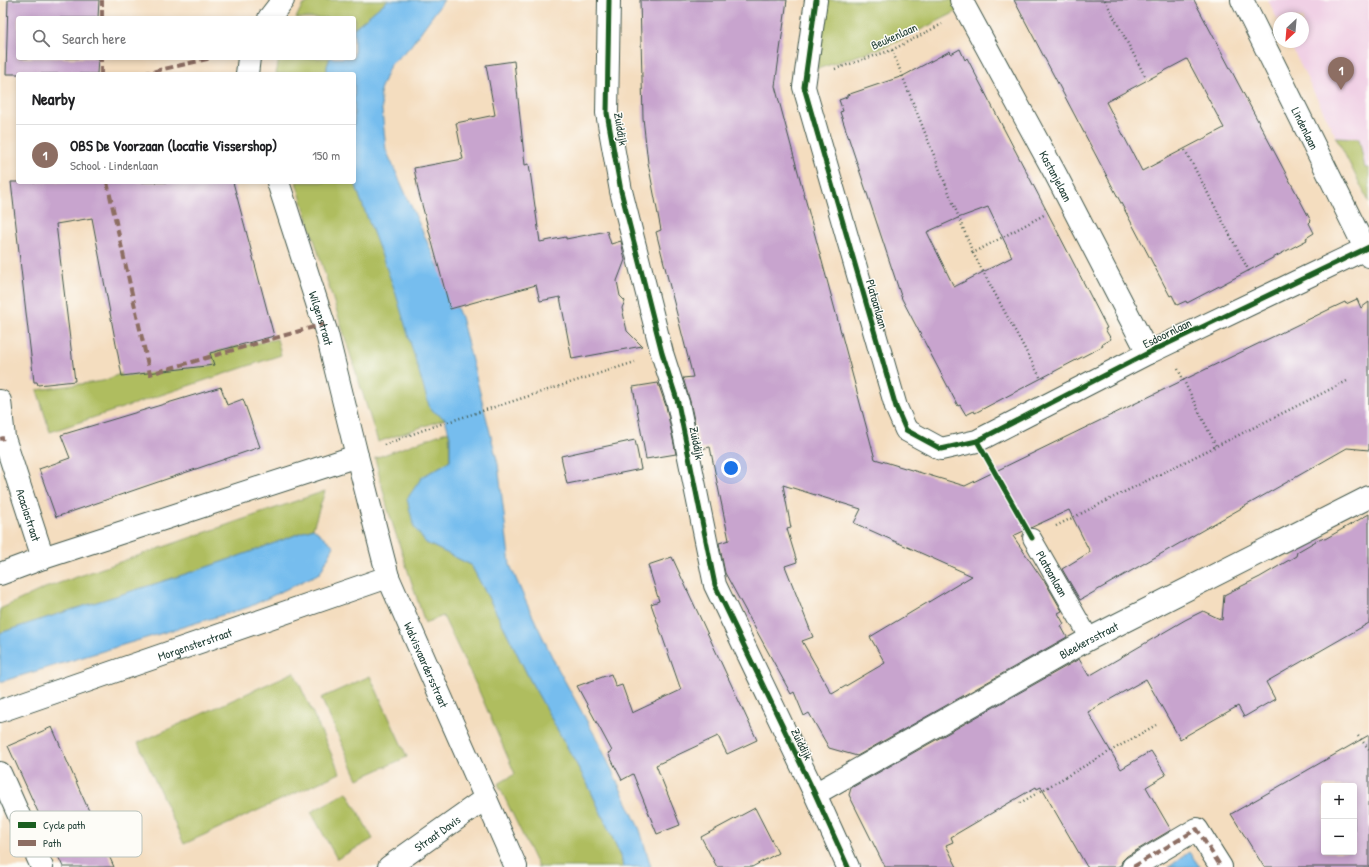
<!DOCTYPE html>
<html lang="en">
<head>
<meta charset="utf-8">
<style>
	body { margin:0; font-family:"Patrick Hand",sans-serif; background:#f2f2f2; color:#202124 }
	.controls { position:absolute; right:12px; bottom:12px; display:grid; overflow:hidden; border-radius:4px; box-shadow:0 2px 6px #0003 }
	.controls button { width:36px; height:36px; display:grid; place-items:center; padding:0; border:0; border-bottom:1px solid #e0e0e0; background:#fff; color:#202124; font:20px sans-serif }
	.compass { position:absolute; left:1273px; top:12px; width:36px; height:36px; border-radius:50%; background:#fff; box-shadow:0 2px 6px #0003; rotate:206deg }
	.you { position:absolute; left:731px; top:468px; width:14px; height:14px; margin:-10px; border:3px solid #fff; border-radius:50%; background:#1a73e8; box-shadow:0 0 0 6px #1a73e833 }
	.badge { display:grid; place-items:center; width:26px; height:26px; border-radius:50%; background:#b5179e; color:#fff; font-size:13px; font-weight:700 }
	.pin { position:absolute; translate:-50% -33px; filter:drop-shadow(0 1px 2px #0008) }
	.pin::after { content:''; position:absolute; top:21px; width:14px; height:12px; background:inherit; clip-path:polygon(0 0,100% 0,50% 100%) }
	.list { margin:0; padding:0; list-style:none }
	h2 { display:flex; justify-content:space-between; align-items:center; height:52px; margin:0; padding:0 16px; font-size:17px }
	h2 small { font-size:13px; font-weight:400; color:#757577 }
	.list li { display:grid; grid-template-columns:26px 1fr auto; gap:12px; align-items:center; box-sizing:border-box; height:60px; padding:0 16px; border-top:1px solid #e0e0e0 }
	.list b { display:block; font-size:15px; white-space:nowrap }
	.list p { margin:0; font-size:13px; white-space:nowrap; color:#757577 }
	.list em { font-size:13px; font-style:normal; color:#757577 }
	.icon { flex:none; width:22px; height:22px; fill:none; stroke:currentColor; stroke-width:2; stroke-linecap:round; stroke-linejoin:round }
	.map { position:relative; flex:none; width:1369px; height:867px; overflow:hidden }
	.search { position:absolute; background:#fff; box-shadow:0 2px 6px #0003; left:16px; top:16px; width:340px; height:44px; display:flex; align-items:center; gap:10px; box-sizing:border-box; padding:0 14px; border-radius:4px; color:#757577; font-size:15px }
	.panel { position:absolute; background:#fff; box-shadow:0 2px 6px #0003; left:16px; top:72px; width:340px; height:112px; border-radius:4px }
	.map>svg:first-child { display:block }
	.built { fill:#f0d0e5 }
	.green { fill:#afbd5f; stroke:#677d4a }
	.water { fill:#76bdee; stroke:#4a7d91 }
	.building { fill:#c8a4ce; fill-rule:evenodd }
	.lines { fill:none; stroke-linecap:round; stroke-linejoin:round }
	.lane-casing { stroke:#3f5549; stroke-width:20 }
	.street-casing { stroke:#3f5549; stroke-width:24 }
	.path { stroke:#3f5549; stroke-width:2.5; stroke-dasharray:1 3; stroke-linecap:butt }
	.lane { stroke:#fff; stroke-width:18 }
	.street { stroke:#fff; stroke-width:22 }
	.quiet { stroke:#8d6e63; stroke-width:4; stroke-dasharray:8 4; stroke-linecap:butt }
	.cycleway-casing { stroke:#fdfcf7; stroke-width:8 }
	.cycleway { stroke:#1b5e20; stroke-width:5 }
	.labels { text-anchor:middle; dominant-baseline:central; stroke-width:3; stroke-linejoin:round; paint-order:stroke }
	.street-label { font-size:12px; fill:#1f3d34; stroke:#fdfcf7 }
	.key { fill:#fdfcf7; stroke:#bac3bc; stroke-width:1 }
	.key-label { font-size:11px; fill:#1f3d34 }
</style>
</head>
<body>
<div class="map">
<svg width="1369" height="867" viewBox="0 0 1369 867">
	<rect width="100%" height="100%" fill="#fdfcf7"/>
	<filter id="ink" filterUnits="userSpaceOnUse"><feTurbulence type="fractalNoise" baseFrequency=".025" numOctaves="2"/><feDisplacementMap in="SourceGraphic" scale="8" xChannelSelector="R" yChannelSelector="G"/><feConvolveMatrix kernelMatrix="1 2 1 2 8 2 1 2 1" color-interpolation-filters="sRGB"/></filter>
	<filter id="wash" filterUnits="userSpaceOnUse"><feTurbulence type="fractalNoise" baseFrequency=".012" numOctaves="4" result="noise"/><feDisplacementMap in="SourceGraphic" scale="16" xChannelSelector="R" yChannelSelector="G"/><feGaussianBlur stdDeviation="0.9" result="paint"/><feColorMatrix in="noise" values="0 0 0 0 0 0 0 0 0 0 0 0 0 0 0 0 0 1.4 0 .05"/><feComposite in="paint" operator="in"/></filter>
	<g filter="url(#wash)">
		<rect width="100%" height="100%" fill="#f4ddbf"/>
		<!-- built -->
		<polygon class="built" points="1268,0 1369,0 1369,168 1365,168 1359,138 1336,137 1289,42 1303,42 1303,18 1279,18 1279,23"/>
		<!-- green -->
		<g class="green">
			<polygon points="313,0 388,0 354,28 354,18 296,18 302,6"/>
			<polygon points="827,0 957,0 962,9 890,45 817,69"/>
			<polygon points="279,58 330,58 327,66 327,74 276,74"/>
			<polygon points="1336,137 1359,138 1365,168 1369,168 1369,202"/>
			<polygon points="354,179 360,198 445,419 378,442 296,182 354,182"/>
			<polygon points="277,339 281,355 50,432 37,390 103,381 139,366"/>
			<polygon points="449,431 450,461 422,477 426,543 471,565 506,631 530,680 588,785 621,856 623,867 538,867 498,784 515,774 479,691 443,616 425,623 388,510 375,458"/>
			<path d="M325 491 313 528C211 570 104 598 0 633V609L45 588Z"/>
			<polygon points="294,672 340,773 184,844 138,743"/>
			<polygon points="370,676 407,757 358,779 321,698"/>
			<polygon points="347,792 373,839 337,859 311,812"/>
		</g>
		<!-- water -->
		<g class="water">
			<polygon points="388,0 444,0 409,48 390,65 380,90 386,150 461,317 498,464 510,565 527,604 556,665 599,743 640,830 651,867 623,867 621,856 588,785 530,680 506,631 471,565 426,543 414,527 407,499 422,477 450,461 450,436 445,419 430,409 395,291 360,198 354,179 354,74 327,74 327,66 330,58 354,58 354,28"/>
			<path d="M313 528 334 546 320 573 249 607 0 682V633C104 598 211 570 313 528Z"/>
			<polygon points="1189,852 1200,867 1169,867"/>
		</g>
		<g id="blocks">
			<!-- building -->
			<g class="building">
				<polygon points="8,0 99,0 98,18 18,18 18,58 98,58 97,74 6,74"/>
				<path d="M640 0H787L775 86 875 459 965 486 1330 309 1345 302 1346 304 1357 299 1361 308 1369 302V450L1347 448 1080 600 1062 569 1090 552 1069 510 1013 536 1043 580H1044L1062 611 1058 613 1064 624 1061 626 1067 637 857 756 829 748 809 713 804 716 794 692 791 694 725 573 719 543 729 540 717 482 710 447 700 449 690 401 683 378 693 377 656 232 661 230 648 163 643 118ZM783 485 861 509 854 523 972 576 870 637 885 663 832 694 802 641 813 637 785 566 797 562 787 529 791 528Z"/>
				<path d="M1014 0H1194L1311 221 1309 223 1314 233 1306 238 1307 240 1187 303 1186 301 1177 305 1172 295 1170 296ZM1187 59 1224 128 1142 171 1106 102Z"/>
				<path d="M960 49 965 60 967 58 1054 225 1107 328 1105 329 1111 339 1102 344 1103 346 975 413 974 411 966 415 960 405 958 406 902 299 840 112 843 111 839 100 847 97V95L903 76 950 51 951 54ZM988 207 1012 257 954 287 927 232 958 218Z"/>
				<polygon points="514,61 525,165 529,164 540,242 566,237 566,239 607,231 611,244 621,241 625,260 617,281 620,296 625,301 622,308 627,331 642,346 572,359 560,297 540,301 536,285 450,309 418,190 414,168 463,159 456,123 495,115 486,65"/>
				<polygon points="11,182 233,182 274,336 210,353 214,365 122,376 92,218 56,224 75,381 38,385 37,382 34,382"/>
				<polygon points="658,383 666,406 676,454 646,459 633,387"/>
				<polygon points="221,387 227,405 243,399 260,447 56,517 39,469 70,458 61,435"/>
				<polygon points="635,440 641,469 567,484 561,456"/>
				<polygon points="1369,514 1369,623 1266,682 1275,699 1244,717 1238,706 1180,739 1146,679 1088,712 1121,769 1151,751 1166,775 1146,787 1171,830 1127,856 1122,861 1121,865 1117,867 1087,867 1041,787 1037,789 1036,787 951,837 953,842 946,845 957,867 885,867 849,795 851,788 1079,659 1089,676 1185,620 1203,611 1222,620 1224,595 1260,577 1296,556 1297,552 1321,538 1325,539"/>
				<polygon points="672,557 757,740 727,754 718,736 656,765 680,825 657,834 633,774 622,780 608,753 612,751 577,686 611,674 616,687 622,685 632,713 681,690 651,604 659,601 648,565"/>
				<polygon points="52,727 81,793 114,867 63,867 8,746"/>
				<path d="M1369 735V867H1264L1231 814ZM1324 786H1354V852H1324Z"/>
				<polygon points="755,808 778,853 752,867 717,867 701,837"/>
			</g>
		</g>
	</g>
	<g filter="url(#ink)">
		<use href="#blocks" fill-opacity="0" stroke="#3f5549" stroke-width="1"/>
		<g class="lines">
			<!-- lane casing -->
			<g class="lane-casing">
				<g id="lane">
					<path id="s1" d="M1032 538 1090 639"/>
				</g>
			</g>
			<!-- street casing -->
			<g class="street-casing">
				<g id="street">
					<polyline points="609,0 607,113 621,191 662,353 678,403 715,585 815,794 848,867"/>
					<polyline points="816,0 804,87 896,407 906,430 941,449 977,441 1148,353 1369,247"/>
					<path id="s2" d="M961 0 1056 175 1148 353"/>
					<path id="s3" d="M1242 0 1369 256"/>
					<polyline points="269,18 283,0"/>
					<polyline points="247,74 249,58"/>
					<path id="s4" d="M278 182 327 334 357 456 388 577 516 867"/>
					<path id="s5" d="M0 401 4 438 43 558"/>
					<polyline points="0,574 43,558 357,456"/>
					<path id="s6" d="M0 711 388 577"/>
					<polyline points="0,773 42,867"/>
					<path id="s7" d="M815 794 1087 640 1369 497"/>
					<path id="s8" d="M389 867 486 798"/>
					<polyline points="1133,867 1197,829 1221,867"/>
				</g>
			</g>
			<!-- path -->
			<g class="path">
				<polyline points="1105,0 1146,78"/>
				<polyline points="892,50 973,253"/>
				<polyline points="835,69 892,50 942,24"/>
				<polyline points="1185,150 1250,273"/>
				<polyline points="1178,369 1216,446"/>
				<polyline points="1040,377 973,253 1044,215"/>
				<polyline points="384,445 426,429 635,362"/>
				<polyline points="1056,526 1349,380"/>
				<polyline points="1358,736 1369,749"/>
				<polyline points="1020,803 1156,725"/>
			</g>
			<!-- lane -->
			<use href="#lane" class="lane"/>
			<!-- street -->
			<use href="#street" class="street"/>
			<!-- quiet -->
			<g class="quiet">
				<polyline points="102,18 102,0"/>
				<polyline points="101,74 101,58"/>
				<polyline points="142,74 212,58"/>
				<polyline points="107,182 150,374 324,324"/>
				<polyline points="0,439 4,438"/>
				<polyline points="1133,867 1197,829 1221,867"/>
			</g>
			<!-- cycleway casing -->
			<g class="cycleway-casing">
				<g id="cycleway">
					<polyline points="609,0 607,113 621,191 662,353 678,403 715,585 815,794 848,867"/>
					<polyline points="816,0 804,87 896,407 906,430 941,449 977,441 1148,353 1369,247"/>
					<polyline points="977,441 1032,538"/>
				</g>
			</g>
			<!-- cycleway -->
			<use href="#cycleway" class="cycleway"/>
		</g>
	</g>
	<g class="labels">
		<!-- street labels -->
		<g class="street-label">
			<text transform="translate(894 36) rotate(-24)">Beukenlaan</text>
			<text stroke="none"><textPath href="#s3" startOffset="143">Lindenlaan</textPath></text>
			<text transform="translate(621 129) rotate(81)">Zuiddijk</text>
			<text stroke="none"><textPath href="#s2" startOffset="200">Kastanjelaan</textPath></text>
			<text transform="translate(877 304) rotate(74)">Plataanlaan</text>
			<text stroke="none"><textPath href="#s4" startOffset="143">Wilgenstraat</textPath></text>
			<text transform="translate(1167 333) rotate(-26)">Esdoornlaan</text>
			<text transform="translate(697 443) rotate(79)">Zuiddijk</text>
			<text stroke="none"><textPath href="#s5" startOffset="118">Acaciastraat</textPath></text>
			<text stroke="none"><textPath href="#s1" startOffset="41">Plataanlaan</textPath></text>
			<text stroke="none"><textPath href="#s7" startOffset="314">Bleekersstraat</textPath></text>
			<text stroke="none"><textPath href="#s6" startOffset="206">Morgensterstraat</textPath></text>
			<text stroke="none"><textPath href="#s4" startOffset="506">Walvisvaardersstraat</textPath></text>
			<text transform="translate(802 744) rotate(64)">Zuiddijk</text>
			<text stroke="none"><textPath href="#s8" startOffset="59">Straat Davis</textPath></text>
		</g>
	</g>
	<!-- legend -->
	<rect x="10" y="811" width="132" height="46" rx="6" class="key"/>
	<rect x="18" y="822" width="18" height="6" fill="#1b5e20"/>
	<rect x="18" y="840" width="18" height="6" fill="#8d6e63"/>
	<g class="key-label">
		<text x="43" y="829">Cycle path</text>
		<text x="43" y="847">Path</text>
	</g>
</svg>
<div class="controls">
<button>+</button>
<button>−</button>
</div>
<svg class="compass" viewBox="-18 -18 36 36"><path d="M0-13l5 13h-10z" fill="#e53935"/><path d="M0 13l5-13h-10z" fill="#757577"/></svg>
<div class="you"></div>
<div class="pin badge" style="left:1341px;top:90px;background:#8d6e63">1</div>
<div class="search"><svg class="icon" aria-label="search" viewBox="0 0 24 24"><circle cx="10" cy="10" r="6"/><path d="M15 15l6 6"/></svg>Search here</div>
<section class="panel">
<h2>Nearby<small></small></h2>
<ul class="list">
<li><span class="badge" style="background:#8d6e63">1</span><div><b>OBS De Voorzaan (locatie Vissershop)</b><p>School · Lindenlaan</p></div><em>150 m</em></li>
</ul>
</section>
</div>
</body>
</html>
